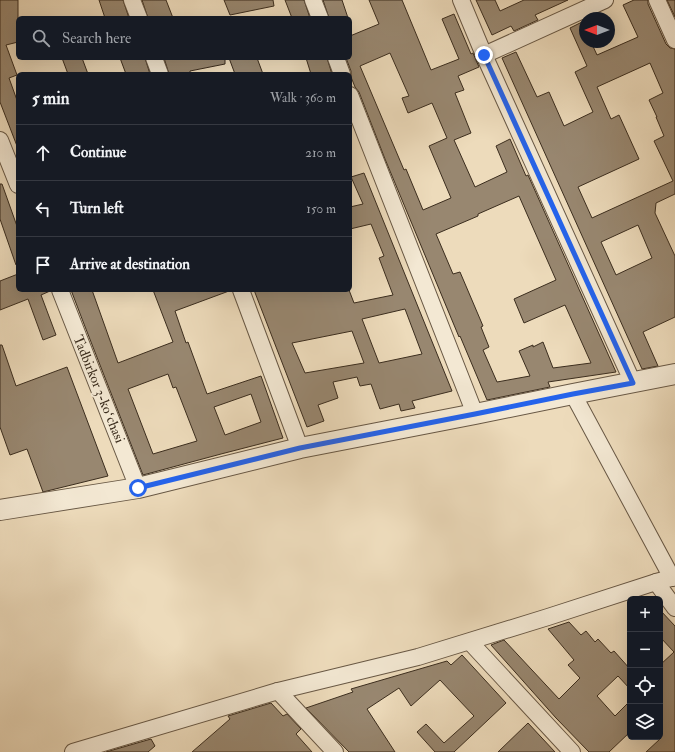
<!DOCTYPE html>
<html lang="en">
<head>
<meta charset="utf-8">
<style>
	body { margin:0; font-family:"IM FELL Double Pica",serif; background:#20242c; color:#f1f3f6 }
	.controls { position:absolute; right:12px; bottom:12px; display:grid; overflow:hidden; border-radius:6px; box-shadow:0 4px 16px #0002 }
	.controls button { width:36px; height:36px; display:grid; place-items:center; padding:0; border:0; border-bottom:1px solid #363941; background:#171b24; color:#f1f3f6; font:20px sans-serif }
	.compass { position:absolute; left:579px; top:12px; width:36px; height:36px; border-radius:50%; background:#171b24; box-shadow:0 4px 16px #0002; rotate:270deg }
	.stop { position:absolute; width:12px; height:12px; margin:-9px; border:3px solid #2563eb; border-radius:50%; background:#fff }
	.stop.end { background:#2563eb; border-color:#fff; box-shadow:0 1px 4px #0008 }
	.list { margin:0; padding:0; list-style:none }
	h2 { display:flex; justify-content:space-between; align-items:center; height:52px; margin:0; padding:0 16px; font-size:17px }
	h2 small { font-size:13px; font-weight:400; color:#9ea1a6 }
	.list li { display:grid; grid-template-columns:26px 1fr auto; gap:12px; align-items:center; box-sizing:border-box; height:56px; padding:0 16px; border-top:1px solid #363941 }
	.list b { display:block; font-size:15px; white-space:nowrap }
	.list em { font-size:13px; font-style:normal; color:#9ea1a6 }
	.icon { flex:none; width:22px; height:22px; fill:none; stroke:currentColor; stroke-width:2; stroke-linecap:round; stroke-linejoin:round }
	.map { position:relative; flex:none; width:675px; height:752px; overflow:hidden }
	.search { position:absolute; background:#171b24; box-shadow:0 4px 16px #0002; left:16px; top:16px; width:336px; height:44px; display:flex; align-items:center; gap:10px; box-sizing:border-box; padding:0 14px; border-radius:6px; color:#9ea1a6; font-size:15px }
	.panel { position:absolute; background:#171b24; box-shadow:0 4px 16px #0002; left:16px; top:72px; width:336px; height:220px; border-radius:6px }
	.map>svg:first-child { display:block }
	.building { fill:#988770; stroke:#3b2d1e; fill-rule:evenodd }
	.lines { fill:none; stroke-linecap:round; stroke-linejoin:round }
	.minor-casing { stroke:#685845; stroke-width:18 }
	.tertiary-casing { stroke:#685845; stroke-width:22 }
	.minor { stroke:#f3e8d3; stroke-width:16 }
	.tertiary { stroke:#f3e8d3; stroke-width:20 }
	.route { stroke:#2563eb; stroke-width:5 }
	.labels { text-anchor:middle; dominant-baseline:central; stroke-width:3.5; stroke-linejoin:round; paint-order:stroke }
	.street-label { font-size:14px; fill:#3b2d1e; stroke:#f3e8d3 }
</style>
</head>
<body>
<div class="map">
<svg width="675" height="752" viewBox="0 0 675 752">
	<rect width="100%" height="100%" fill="#eddbbb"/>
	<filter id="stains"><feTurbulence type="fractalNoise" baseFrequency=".005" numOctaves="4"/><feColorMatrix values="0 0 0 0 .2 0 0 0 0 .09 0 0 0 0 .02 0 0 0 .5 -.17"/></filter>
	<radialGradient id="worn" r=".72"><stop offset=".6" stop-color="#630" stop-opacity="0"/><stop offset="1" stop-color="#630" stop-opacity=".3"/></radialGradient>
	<!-- building -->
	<g class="building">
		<polygon points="0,0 18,0 18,42 6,45 17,75 9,78 18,103 18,146 17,146 0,102"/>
		<polygon points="99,0 123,0 129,18 105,18"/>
		<polygon points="142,0 166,0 173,18 148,18"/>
		<polygon points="224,0 273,0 274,6 230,15"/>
		<polygon points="285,0 304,0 310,18 292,18"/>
		<polygon points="323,0 342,0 348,18 329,18"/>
		<path d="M369 0H402L431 70 459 59 442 19 454 14 471 54 473 53 479 67 458 76 464 90 455 93 471 133 454 140 475 187 507 172 496 146 510 139 526 176 528 175 616 372 548 382 550 387 487 400 460 336 459 337 385 159 359 92 355 87 351 77V71L346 58H350V36L379 24ZM390 53 409 96 402 98 408 113 432 103 447 138 429 146 451 198 423 210 406 169 404 170 360 66ZM519 196 556 280 514 299 524 323 565 305 591 363 553 368 543 342 533 347V345L519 351 530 376 497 382 483 350 489 347 481 327 483 326 460 272 453 274 436 234 478 216V214Z"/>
		<polygon points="476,0 495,0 500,11 524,0 568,0 535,15 538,20 514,31 511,26 492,35"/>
		<path d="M634 0H648V4L666 44 670 48 675 49V194L656 203 655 213 675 256V317L643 332 658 366 642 369 502 58 516 52 537 97 549 92 564 126 593 112 575 72 587 66 570 28 582 22 585 30V42H591L597 55 638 37 623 5ZM650 63 663 93 649 100 657 117H656L664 136 654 141 673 181 592 218 578 187 639 159 619 115 611 119 597 87ZM638 225 652 258 616 275 601 242Z"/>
		<polygon points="667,0 675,0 675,17"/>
		<polygon points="62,58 82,58 88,74 68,74"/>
		<polygon points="120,58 145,58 150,74 126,74"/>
		<polygon points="164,58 225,58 225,64 190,71 190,74 169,74"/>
		<polygon points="229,58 257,58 263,74 235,74"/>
		<polygon points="306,58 327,58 332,74 311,74"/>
		<path d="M364 173 452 391 412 401 415 408 401 411 399 404 380 409 371 384 360 386 357 377 333 382 338 398 318 405 324 421 307 427 254 290H349L354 303 393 295 379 258 384 256 371 224 350 229V207L363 204 351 177ZM405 309 422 354 379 363 362 319ZM352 331 364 363 305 373 292 343Z"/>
		<polygon points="0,184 2,184 18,229 18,264 16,265 0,219"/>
		<polygon points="18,274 18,290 50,290 50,291 41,295 56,335 43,340 28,299 0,310 0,281"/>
		<path d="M71 290H92L118 363 173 342 153 290H229V291L175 311 186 343 188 342 207 394 261 376 283 438 221 454 143 475 84 324ZM168 374 173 388 176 387 197 441 153 454 128 389ZM251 394 261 422 225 435 214 407Z"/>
		<polygon points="0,345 2,345 16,386 67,367 108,476 43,492 27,449 10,455 0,427"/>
		<polygon points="660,610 675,626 675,752 646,752 660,739 660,665 674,652 660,637"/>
		<polygon points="569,622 581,635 586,631 595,642 598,639 611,653 614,651 630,669 630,689 618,676 597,696 615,716 630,701 630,732 609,752 589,752 556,718 491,645 504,640 559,699 580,678 568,665 574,660 548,629"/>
		<polygon points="462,655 506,703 454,752 435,752 417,732 426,724 444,743 474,716 440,680 411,706 399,688 367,709 395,752 349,752 306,708 353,692 351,689 447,661 451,665"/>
		<polygon points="271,703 283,716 287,714 301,729 296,734 312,752 192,752 230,719 228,716"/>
		<polygon points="528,723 555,752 498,752"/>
		<polygon points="151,739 155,746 148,752 106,752"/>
	</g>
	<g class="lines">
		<!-- minor casing -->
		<g class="minor-casing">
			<g id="minor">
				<polyline points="132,0 139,18"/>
				<polyline points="313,0 320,18"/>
				<polyline points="461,0 484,55 633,383"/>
				<polyline points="657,0 675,40"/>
				<polyline points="484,55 605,0"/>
				<polyline points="154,58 160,74"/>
				<polyline points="336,58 342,74"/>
				<polyline points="350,95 475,414"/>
				<polyline points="0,140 18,185"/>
				<polyline points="60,290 138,488"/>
				<polyline points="241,290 300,448"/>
				<polyline points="573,394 672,578"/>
				<polyline points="656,582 675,608"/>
				<polyline points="470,642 572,752"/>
				<polyline points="278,691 335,752"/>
				<polyline points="73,752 278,691 418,657 548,617 656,582 675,577"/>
			</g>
		</g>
		<!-- tertiary casing -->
		<g class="tertiary-casing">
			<polyline id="tertiary" points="0,510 138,488 300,448 475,414 573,394 675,374"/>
		</g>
		<!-- minor -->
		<use href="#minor" class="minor"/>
		<!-- tertiary -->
		<use href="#tertiary" class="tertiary"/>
	</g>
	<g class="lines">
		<!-- route -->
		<polyline class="route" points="138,488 300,448 475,414 573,394 633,383 484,55"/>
	</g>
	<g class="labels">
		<!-- street labels -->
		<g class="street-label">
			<text transform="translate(99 389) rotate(68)">Tadbirkor 3-koʻchasi</text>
		</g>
	</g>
	<rect width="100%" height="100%" filter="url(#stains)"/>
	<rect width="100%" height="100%" fill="url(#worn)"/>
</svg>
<div class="controls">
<button>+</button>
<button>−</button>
<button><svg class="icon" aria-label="locate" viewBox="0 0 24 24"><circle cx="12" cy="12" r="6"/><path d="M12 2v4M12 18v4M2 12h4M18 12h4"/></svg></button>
<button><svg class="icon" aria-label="layers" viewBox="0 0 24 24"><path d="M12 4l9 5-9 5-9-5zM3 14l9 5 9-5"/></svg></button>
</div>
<svg class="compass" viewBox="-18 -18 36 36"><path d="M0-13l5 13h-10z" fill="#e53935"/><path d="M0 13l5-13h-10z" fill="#9ea1a6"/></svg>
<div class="stop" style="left:138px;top:488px"></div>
<div class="stop end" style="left:484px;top:55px"></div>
<div class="search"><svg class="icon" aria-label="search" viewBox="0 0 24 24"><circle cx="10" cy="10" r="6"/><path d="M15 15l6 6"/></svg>Search here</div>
<section class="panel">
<h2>5 min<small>Walk · 360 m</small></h2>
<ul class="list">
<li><svg class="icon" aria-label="ahead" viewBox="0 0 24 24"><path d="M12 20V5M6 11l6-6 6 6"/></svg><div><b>Continue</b></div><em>210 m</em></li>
<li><svg class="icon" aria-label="left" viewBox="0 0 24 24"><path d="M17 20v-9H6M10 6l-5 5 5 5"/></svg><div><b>Turn left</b></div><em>150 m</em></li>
<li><svg class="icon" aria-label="arrive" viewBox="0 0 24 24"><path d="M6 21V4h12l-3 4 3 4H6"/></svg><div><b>Arrive at destination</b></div></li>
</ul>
</section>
</div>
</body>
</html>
